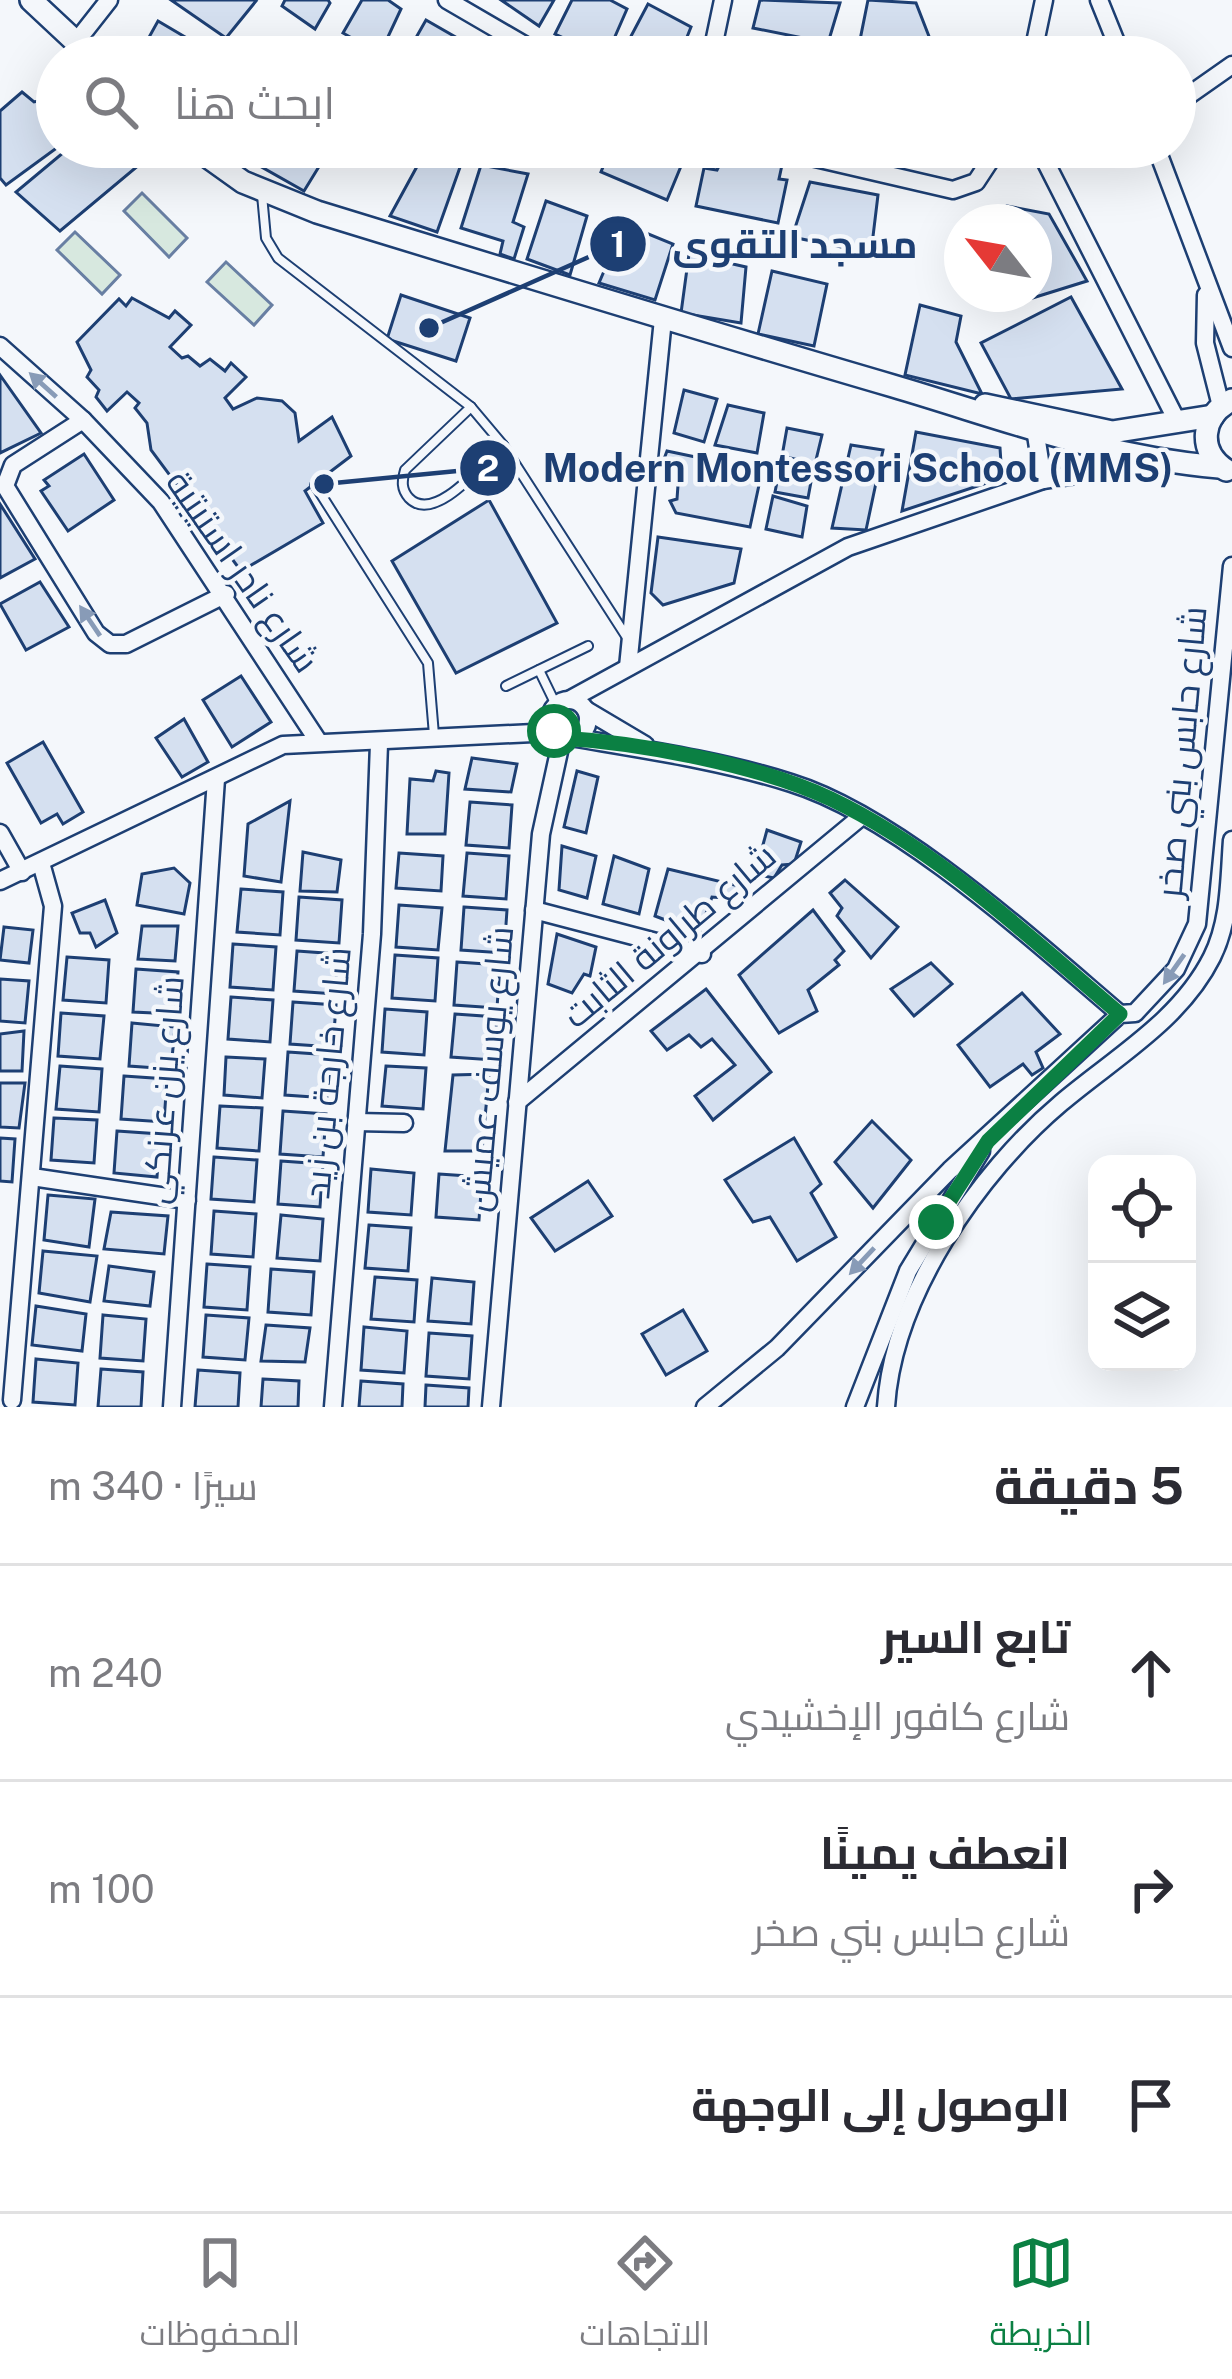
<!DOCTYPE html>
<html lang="ar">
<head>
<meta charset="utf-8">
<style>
	body { margin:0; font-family:"Public Sans",Cairo,sans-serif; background:#f2f2f3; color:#2b2b33; direction:rtl }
	.controls { position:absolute; right:36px; bottom:36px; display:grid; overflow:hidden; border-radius:24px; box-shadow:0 12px 48px #0002 }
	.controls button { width:108px; height:108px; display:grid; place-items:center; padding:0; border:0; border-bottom:3px solid #e1e1e2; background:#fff; color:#2b2b33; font:60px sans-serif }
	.compass { position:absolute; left:944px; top:204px; width:108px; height:108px; border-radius:50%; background:#fff; box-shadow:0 12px 48px #0002; rotate:301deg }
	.stop { position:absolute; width:36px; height:36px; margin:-27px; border:9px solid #0b8043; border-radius:50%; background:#fff }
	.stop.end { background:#0b8043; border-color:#fff; box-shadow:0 3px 12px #0008 }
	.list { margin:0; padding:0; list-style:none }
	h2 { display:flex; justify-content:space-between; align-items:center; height:156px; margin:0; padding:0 48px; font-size:51px }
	h2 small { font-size:39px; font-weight:400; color:#7c7c81 }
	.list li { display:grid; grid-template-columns:78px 1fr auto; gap:36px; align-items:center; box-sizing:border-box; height:216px; padding:0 48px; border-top:3px solid #e1e1e2 }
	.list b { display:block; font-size:45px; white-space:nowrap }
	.list p { margin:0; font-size:39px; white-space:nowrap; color:#7c7c81 }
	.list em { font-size:39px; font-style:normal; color:#7c7c81 }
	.icon { flex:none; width:66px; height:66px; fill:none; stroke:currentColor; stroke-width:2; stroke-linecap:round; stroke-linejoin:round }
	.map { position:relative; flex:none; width:1232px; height:1407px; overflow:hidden; direction:ltr }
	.search { position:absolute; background:#fff; box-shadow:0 12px 48px #0002; left:36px; right:36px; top:36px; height:132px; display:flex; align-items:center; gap:30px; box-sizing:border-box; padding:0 42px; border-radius:66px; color:#7c7c81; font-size:45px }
	.sheet { height:804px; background:#fff }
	nav { display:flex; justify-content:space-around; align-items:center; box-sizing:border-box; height:168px; border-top:3px solid #e1e1e2; background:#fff; font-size:33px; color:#7c7c81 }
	nav a { display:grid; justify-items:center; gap:6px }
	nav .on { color:#0b8043 }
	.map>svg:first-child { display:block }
	.green { fill:#d7e8df; stroke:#687fa3; stroke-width:3 }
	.building { fill:#d5e0f0; stroke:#1d3f73; stroke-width:3 }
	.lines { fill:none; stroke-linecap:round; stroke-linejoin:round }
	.service-casing { stroke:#1d3f73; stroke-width:12 }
	.minor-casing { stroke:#1d3f73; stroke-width:21 }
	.tertiary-casing { stroke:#1d3f73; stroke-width:26 }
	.service { stroke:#f4f7fb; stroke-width:8 }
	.minor { stroke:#f4f7fb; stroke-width:16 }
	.tertiary { stroke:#f4f7fb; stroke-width:21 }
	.oneway { fill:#889bb7 }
	.route { stroke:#0b8043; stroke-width:15 }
	.labels { text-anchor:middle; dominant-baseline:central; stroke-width:9; stroke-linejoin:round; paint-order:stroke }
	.street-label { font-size:36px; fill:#1d3f73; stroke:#f4f7fb }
	.leader { fill:none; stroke:#1d3f73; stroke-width:4.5 }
	.callout-dot { fill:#1d3f73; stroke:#f4f7fb; stroke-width:4.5 }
	.mark-label { font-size:36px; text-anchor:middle; font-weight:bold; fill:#fff }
	.callout-label { font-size:39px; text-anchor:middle; font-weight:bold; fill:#1d3f73; stroke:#f4f7fb; stroke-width:9; stroke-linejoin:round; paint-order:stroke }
</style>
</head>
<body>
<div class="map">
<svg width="1232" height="1407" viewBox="0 0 1232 1407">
	<rect width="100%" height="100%" fill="#f4f7fb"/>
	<!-- green -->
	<g class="green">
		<polygon points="142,193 187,238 169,257 124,211"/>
		<polygon points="75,232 120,275 102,294 57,250"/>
		<polygon points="226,262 272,305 254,325 207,282"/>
	</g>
	<!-- building -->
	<g class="building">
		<polygon points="171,0 254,0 256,1 226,38"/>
		<polygon points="285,0 328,0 330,3 315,29 282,6"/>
		<polygon points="362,0 388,0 401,9 380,54 343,33"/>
		<polygon points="501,0 554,0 539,26"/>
		<polygon points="572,0 610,0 627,9 606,57 555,34"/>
		<polygon points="760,0 840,3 828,43 753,28"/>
		<polygon points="868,0 916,3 937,57 887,57 858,50"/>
		<polygon points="648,4 691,27 679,57 620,57"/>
		<polygon points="426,20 459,39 446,57 405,57"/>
		<polygon points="158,21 219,57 152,57 155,48 148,39"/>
		<polygon points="22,92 34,102 57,97 58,147 6,185 0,178 0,111"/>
		<polygon points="70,147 106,147 119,159 135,151 145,160 60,231 16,192"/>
		<polygon points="259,147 331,147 304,191 251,161"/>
		<polygon points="611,147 670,147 686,154 667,200 601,172"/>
		<polygon points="426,150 464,156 437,232 390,216"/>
		<polygon points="725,154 782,165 779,179 787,180 778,223 696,206 704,168 717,170"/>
		<polygon points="481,165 528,174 513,222 524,227 514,259 500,254 503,241 461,228"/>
		<polygon points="810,182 878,195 871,253 792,237"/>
		<polygon points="546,201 587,216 570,275 527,259"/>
		<polygon points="1007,206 1049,214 1087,281 1007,306 983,298 984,294 1034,294 1034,222 1003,222"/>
		<polygon points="624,224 673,244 655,300 599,283"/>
		<polygon points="689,254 746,267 741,323 681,313"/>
		<polygon points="772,271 827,284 814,346 758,334"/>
		<polygon points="401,295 470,318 456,361 387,339"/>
		<polygon points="1071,297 1122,389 1011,399 981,343"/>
		<polygon points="132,298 169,318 175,311 191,325 170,347 182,358 188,356 200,366 210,359 225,371 231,363 246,377 225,398 233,409 257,398 282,401 295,413 299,441 332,417 351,456 305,491 323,523 241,571 151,450 147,423 135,408 139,403 127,392 107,411 96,397 99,390 87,377 91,370 77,342 119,299 126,306"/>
		<polygon points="920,305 961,316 956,342 982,394 905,375"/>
		<polygon points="0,375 41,433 0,453"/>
		<polygon points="684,390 717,399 704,442 674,433"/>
		<polygon points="728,405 764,413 757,453 715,445"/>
		<polygon points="787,428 822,435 815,464 782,456"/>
		<polygon points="916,432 1000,448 1002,478 902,511"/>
		<polygon points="851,445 883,450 866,530 832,528"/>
		<polygon points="667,451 762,471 750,527 676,513 670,501 677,499 678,485 671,481 675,465 664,459"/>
		<polygon points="84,454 114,500 68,531 41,491 49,486 44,480"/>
		<polygon points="781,462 813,471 808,498 775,492"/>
		<polygon points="773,496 807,506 802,537 766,529"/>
		<polygon points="489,500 557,623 456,673 392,561"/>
		<polygon points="0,504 35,559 0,578"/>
		<polygon points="658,537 741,549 734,583 663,605 651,593"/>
		<polygon points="40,582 69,627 26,650 0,604"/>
		<polygon points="241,676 271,722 232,747 203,700"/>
		<polygon points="184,719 208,762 182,777 156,738"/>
		<polygon points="43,742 83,812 63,824 57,814 41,823 7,763"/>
		<polygon points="472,758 517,764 511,792 465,789"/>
		<polygon points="436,771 449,773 445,834 407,834 410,779 433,781"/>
		<polygon points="577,771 598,777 586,833 564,827"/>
		<polygon points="290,801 281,882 244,876 248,824"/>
		<polygon points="470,802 512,805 509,848 466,845"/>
		<polygon points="767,830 801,842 794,864 782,865 774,878 755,874"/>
		<polygon points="562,846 596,856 587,898 559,890"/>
		<polygon points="303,852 341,860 337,892 300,891"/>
		<polygon points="399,853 443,856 441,891 396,888"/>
		<polygon points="467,853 509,856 506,899 463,896"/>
		<polygon points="614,856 649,869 639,914 603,904"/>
		<polygon points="174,868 190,883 184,914 137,905 142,874"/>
		<polygon points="668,869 739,886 736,899 712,897 699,933 655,916"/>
		<polygon points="845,880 898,927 871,958 837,916 842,908 830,893"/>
		<polygon points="241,889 283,892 280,935 237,932"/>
		<polygon points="299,897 342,900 339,943 296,940"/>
		<polygon points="105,900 117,933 96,947 90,933 80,933 72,913"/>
		<polygon points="399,905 442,908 438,950 396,947"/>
		<polygon points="464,907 507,910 504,953 461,950"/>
		<polygon points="813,910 844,951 835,960 839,965 808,990 817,1011 779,1033 739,975"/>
		<polygon points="142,926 178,926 175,961 138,959"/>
		<polygon points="4,927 33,930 29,963 0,960"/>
		<polygon points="557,934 596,947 590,976 584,974 572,993 548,984"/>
		<polygon points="233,944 276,947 273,990 230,987"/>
		<polygon points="297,951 338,954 335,994 294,991"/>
		<polygon points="395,955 438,958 435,1001 392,998"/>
		<polygon points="67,957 109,960 106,1003 63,1000"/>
		<polygon points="457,962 500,965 497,1008 454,1005"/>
		<polygon points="931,963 952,984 914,1016 891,989"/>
		<polygon points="136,969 178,972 175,1014 133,1012"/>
		<polygon points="0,979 29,981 25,1023 0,1021"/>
		<polygon points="706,989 771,1072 713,1120 695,1096 735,1065 712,1039 701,1047 689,1035 667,1050 651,1031"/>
		<polygon points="1022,993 1060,1034 1036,1052 1043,1068 1032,1075 1023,1064 990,1087 958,1045"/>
		<polygon points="231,997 273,1000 270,1042 228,1039"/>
		<polygon points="293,1002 336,1005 333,1047 290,1044"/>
		<polygon points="385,1009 427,1012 424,1055 382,1052"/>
		<polygon points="61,1013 104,1016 100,1059 58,1056"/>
		<polygon points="455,1014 497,1017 494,1060 451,1057"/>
		<polygon points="132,1023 175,1027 171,1069 129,1066"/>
		<polygon points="24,1031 22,1071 0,1071 0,1034"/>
		<polygon points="288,1052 331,1055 327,1098 285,1095"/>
		<polygon points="226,1057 265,1059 262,1098 224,1095"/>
		<polygon points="60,1066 102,1069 99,1112 56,1109"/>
		<polygon points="386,1066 426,1068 423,1109 382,1106"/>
		<polygon points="489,1074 482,1151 445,1151 453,1075"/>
		<polygon points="124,1076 167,1079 164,1122 121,1119"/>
		<polygon points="0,1083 25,1083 19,1128 0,1127"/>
		<polygon points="220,1106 262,1108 259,1151 217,1148"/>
		<polygon points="283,1111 326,1114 323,1157 280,1154"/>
		<polygon points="54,1118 97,1120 94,1163 51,1160"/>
		<polygon points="872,1121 911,1160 873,1208 835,1162"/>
		<polygon points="117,1131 160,1134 157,1177 114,1173"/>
		<polygon points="0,1138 15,1139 12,1182 0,1181"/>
		<polygon points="794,1138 821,1184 811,1193 836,1237 797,1261 770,1217 753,1222 725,1180"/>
		<polygon points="214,1157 257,1160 254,1202 211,1199"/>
		<polygon points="281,1161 323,1164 320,1207 278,1204"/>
		<polygon points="371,1169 414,1173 411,1215 368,1212"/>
		<polygon points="439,1174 482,1177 479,1220 436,1217"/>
		<polygon points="588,1181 612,1216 555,1251 531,1218"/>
		<polygon points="48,1195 95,1199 89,1247 44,1240"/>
		<polygon points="214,1211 256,1214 253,1257 211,1254"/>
		<polygon points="111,1212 168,1216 164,1254 104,1249"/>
		<polygon points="281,1215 323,1219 320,1261 277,1258"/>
		<polygon points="369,1225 411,1228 408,1271 365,1268"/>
		<polygon points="43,1251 97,1256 90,1302 39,1293"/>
		<polygon points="207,1264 250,1267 247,1310 204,1307"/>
		<polygon points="109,1266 154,1272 150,1306 104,1301"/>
		<polygon points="271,1269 314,1272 311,1315 268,1312"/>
		<polygon points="375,1277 417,1280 414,1322 371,1319"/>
		<polygon points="432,1278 474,1282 471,1324 428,1321"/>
		<polygon points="36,1306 86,1314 82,1351 32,1345"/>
		<polygon points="683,1310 707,1351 666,1375 642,1334"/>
		<polygon points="103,1315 146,1319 143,1361 100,1358"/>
		<polygon points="206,1315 249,1318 245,1360 203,1357"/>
		<polygon points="266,1325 310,1328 305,1362 261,1361"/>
		<polygon points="364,1327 407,1331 404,1373 361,1370"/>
		<polygon points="429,1333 472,1336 469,1379 426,1376"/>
		<polygon points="36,1359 78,1363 75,1405 33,1402"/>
		<polygon points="101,1369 143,1372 141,1407 98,1407"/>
		<polygon points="198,1370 240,1373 238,1407 195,1407"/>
		<polygon points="263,1379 299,1381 298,1407 261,1407"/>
		<polygon points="361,1381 403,1384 402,1407 359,1407"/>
		<polygon points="426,1385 469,1388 468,1407 425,1407"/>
	</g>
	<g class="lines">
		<!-- service casing -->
		<g class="service-casing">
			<g id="service">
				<polyline points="262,195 266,238 278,258 471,407 503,445 628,639"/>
				<path d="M471 407 405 470C402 481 401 489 409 498 435 525 484 462 503 445"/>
				<polyline points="315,485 428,663 434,735"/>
				<polyline points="539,670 556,705"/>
				<polyline points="506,686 588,646"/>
			</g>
		</g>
		<!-- minor casing -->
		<g class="minor-casing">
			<g id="minor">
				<polyline points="447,0 545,57"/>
				<polyline points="1099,0 1122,57"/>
				<polyline points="76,42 109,0"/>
				<polyline points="711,57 723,0"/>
				<polyline points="1032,57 1044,0"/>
				<polyline points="1175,105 1232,65"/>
				<polyline points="768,147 953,190 976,182 999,147"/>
				<polyline points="1038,147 1177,421"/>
				<polyline points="1156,147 1232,348"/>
				<polyline points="1206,295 1205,343 1221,406"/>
				<polyline points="0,346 83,420 161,502 318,741"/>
				<polyline points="83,420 13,465 5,486 96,633 110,644 126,644 226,594"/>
				<polyline points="1036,435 1043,480"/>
				<polyline points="628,667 663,319"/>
				<circle cx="569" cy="719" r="19"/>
				<polyline points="569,700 848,547 1043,480 1153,463"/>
				<polyline points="586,710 645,745"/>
				<path d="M576 738C647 750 722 761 791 783 898 816 1033 940 1120 1014"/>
				<polyline points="0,833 22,872"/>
				<polyline points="0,881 283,745 554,732"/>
				<polyline points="534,910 702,954"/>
				<polyline points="517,1102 862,816"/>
				<polyline points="356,1122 404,1123"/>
				<polyline points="32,1177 187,1200"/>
				<polyline points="12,1400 53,906 41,863"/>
				<polyline points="172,1407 216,779"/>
				<polyline points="333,1407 372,934 379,744"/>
				<polyline points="491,1407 541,834 562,738"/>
				<polyline points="705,1407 777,1348 950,1170 1120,1014 1135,1013 1176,969 1197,924 1232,566"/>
				<polyline points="855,1407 908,1271 981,1151"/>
				<path d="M886 1407C893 1296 978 1173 1061 1103 1114 1058 1180 1021 1212 957 1230 921 1229 880 1232 840"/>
			</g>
		</g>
		<!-- tertiary casing -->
		<g class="tertiary-casing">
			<g id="tertiary">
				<polyline points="31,0 92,57"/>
				<path d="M194 147 243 182 317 212C509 271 701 330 893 386 1005 419 1101 457 1219 467"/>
				<polyline points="985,405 1112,432 1213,416"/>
				<path d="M1226 470C1197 451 1201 415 1232 400"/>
			</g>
		</g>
		<!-- service -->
		<use href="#service" class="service"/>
		<!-- minor -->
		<use href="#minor" class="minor"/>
		<!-- tertiary -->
		<use href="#tertiary" class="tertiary"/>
	</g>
	<!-- one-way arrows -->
	<defs><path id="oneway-solid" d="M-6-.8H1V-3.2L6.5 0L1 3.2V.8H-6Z" transform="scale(3)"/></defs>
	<g class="oneway">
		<use href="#oneway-solid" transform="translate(43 385) rotate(-138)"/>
		<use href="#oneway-solid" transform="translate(90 621) rotate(-124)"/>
		<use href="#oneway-solid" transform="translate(1174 969) rotate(125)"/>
		<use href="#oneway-solid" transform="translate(862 1261) rotate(133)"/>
	</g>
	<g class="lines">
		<!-- route -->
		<path class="route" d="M554 731 562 738C642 743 759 765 831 799 938 850 1030 938 1120 1014L988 1141 936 1222"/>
	</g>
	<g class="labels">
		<!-- street labels -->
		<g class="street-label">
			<text transform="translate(243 571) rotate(55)">شارع نادر استيتية</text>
			<text transform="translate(1181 752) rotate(-85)">شارع حابس بني صخر</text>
			<text transform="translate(669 935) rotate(-40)">شارع طراونة الثابت</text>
			<text transform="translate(488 1069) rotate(-85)">شارع يوسف عميش</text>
			<text transform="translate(327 1073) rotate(-85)">شارع خارجة بن زيد</text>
			<text transform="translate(163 1090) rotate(-86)">شارع يزن عرنكي</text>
		</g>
	</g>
	<!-- callouts -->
	<path class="leader" d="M429 328L618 244M324 484L488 468"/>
	<g class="callout-dot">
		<circle cx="429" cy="328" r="12"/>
		<circle cx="324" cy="484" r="12"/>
		<circle cx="618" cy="244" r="30"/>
		<circle cx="488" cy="468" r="30"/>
	</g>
	<g class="mark-label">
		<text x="618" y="257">1</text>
		<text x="488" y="481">2</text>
	</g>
	<g class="callout-label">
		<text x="795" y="258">مسجد التقوى</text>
		<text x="858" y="482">Modern Montessori School (MMS)</text>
	</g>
</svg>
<div class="controls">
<button><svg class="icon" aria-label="locate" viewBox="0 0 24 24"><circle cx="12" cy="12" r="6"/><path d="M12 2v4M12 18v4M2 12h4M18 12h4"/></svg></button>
<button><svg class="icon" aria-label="layers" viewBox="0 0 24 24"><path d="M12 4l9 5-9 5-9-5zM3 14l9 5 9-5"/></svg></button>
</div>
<svg class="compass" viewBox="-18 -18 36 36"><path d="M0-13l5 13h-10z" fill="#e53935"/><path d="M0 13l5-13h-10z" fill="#7c7c81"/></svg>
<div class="stop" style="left:554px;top:731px"></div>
<div class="stop end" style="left:936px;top:1222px"></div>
<div class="search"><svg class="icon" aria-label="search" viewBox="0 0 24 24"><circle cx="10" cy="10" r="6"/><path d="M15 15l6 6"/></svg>ابحث هنا</div>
</div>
<section class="sheet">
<h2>5 دقيقة<small>سيرًا · 340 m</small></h2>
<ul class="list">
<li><svg class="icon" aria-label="ahead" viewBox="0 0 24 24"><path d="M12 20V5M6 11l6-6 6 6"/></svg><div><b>تابع السير</b><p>شارع كافور الإخشيدي</p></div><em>240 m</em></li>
<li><svg class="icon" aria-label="right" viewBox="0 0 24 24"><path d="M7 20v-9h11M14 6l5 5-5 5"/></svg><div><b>انعطف يمينًا</b><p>شارع حابس بني صخر</p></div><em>100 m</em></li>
<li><svg class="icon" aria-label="arrive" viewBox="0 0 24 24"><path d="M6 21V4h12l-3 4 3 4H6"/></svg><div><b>الوصول إلى الوجهة</b></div></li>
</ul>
</section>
<nav>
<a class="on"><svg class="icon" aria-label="map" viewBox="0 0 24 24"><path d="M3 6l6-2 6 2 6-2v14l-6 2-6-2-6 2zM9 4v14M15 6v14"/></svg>الخريطة</a>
<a><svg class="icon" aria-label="directions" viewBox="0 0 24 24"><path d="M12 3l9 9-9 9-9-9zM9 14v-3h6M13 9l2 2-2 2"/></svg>الاتجاهات</a>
<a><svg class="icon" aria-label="saved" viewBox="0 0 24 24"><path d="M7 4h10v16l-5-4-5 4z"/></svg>المحفوظات</a>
</nav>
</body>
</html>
